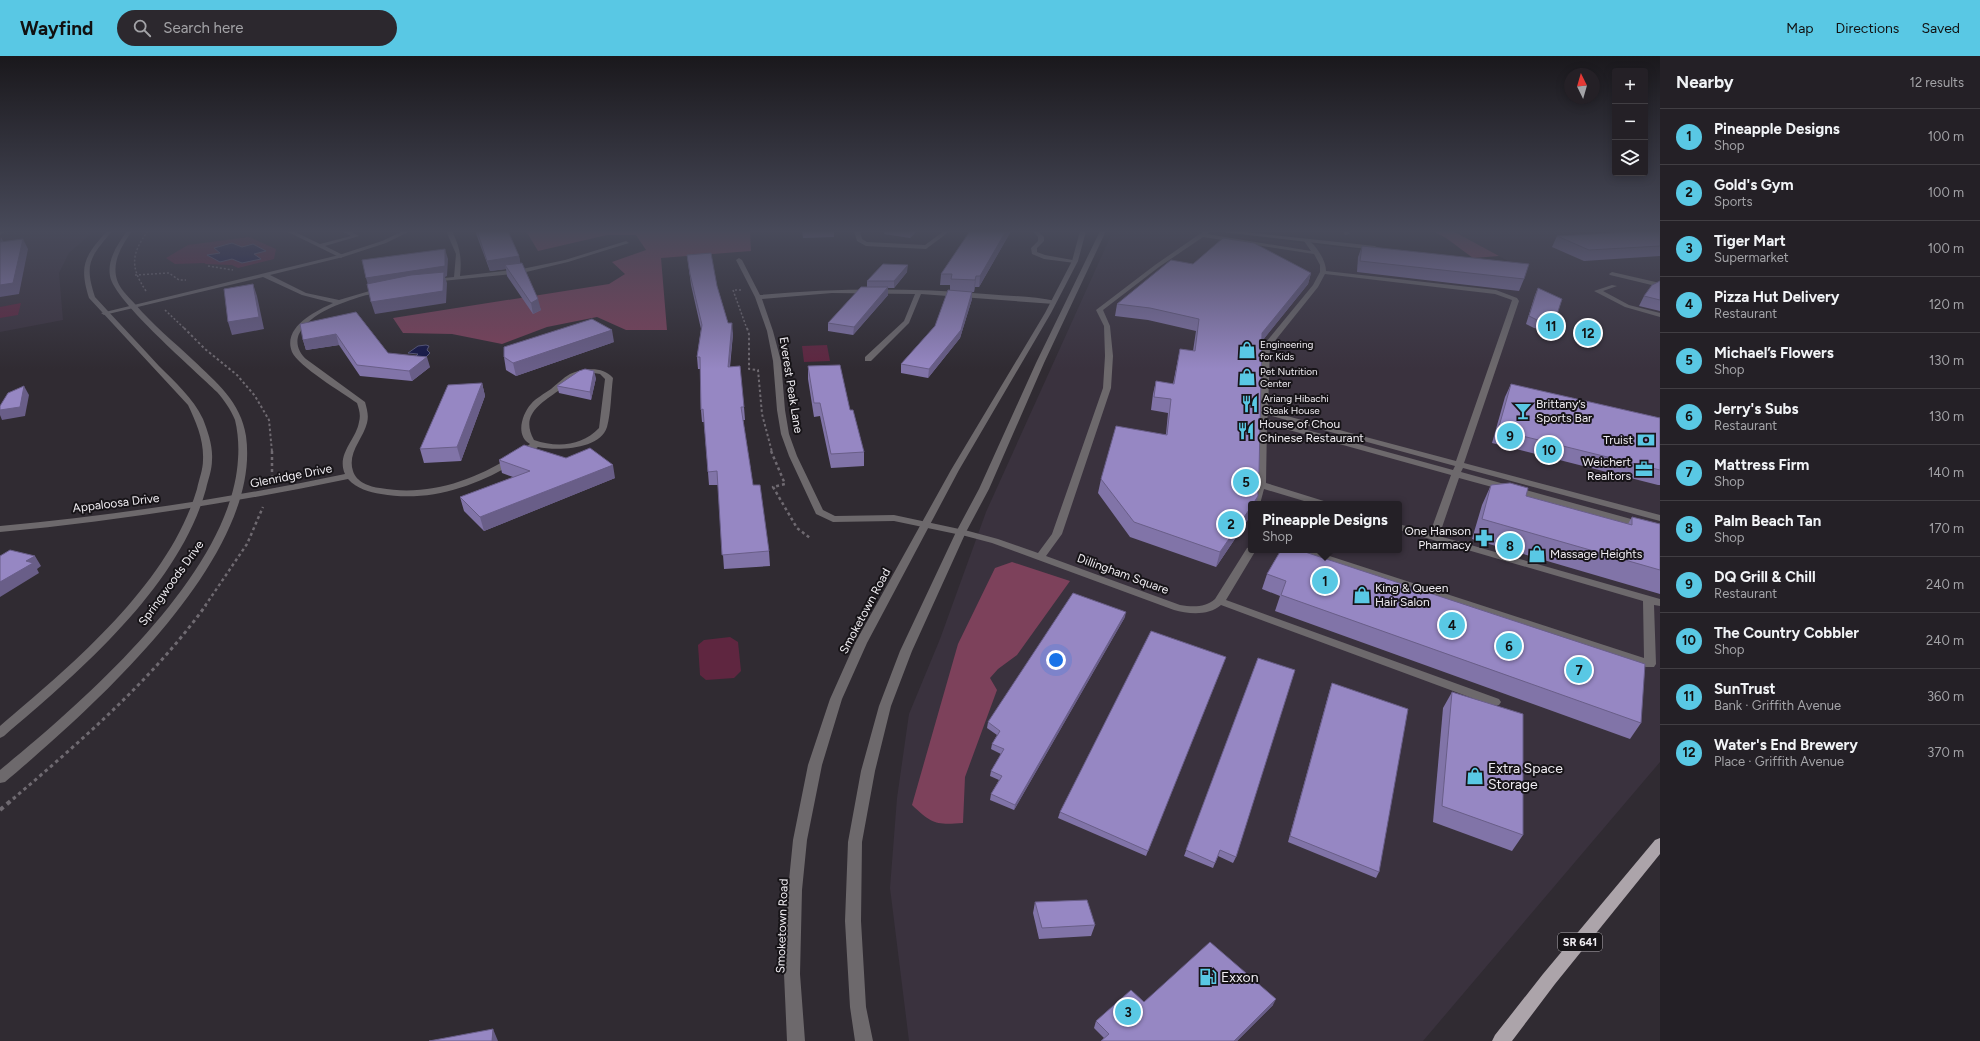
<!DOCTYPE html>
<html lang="en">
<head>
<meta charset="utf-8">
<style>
	body { margin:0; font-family:Figtree,sans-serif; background:#2c282e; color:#f1f3f6 }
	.controls { position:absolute; right:12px; top:12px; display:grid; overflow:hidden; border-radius:4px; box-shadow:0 2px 10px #0003 }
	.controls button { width:36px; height:36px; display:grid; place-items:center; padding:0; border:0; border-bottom:1px solid #413e43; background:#242026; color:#f1f3f6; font:20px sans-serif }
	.compass { position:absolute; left:1564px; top:12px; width:36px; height:36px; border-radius:50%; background:#242026; box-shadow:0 2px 10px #0003; rotate:355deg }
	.you { position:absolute; left:1056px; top:604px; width:14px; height:14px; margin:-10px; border:3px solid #fff; border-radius:50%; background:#1a73e8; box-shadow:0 0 0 6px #1a73e833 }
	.badge { display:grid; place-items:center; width:26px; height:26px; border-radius:50%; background:#59c8e4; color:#111; font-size:13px; font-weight:700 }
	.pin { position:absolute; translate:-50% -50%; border:2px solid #fff; box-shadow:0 1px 4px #0006 }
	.popup { position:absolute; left:1248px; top:445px; width:154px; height:52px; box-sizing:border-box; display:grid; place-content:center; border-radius:4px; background:#242026; filter:drop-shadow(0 1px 3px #0005); font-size:13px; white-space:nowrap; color:#a3a3a7 }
	.popup b { font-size:15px; color:#f1f3f6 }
	.popup::after { content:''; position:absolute; left:50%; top:100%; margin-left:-8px; border:8px solid transparent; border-top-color:#242026 }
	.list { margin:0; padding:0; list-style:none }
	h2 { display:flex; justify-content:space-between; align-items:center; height:52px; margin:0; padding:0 16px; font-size:17px }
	h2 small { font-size:13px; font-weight:400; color:#a3a3a7 }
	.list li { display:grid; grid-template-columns:26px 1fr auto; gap:12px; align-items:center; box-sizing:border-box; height:56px; padding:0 16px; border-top:1px solid #413e43 }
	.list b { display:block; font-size:15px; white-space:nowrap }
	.list p { margin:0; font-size:13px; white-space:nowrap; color:#a3a3a7 }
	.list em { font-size:13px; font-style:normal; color:#a3a3a7 }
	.icon { flex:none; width:22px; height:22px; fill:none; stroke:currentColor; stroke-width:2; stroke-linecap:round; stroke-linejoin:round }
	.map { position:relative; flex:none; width:1660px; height:985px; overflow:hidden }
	header { display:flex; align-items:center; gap:24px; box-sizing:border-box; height:56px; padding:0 20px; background:#59c8e4; color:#111 }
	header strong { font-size:19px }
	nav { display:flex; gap:22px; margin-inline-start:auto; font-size:14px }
	.search { width:280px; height:36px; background:#2c282e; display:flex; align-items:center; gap:10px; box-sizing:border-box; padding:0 14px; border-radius:22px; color:#a3a3a7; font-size:15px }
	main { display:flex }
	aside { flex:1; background:#242026 }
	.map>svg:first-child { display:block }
	.built { fill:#3a323e; fill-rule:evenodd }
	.green { fill:#5f2640 }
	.forest { fill:#7d415b }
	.water { fill:#141647; stroke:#56567a }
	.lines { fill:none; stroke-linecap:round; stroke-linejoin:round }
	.path-far4 { stroke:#6f6a71; stroke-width:1.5; stroke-dasharray:2 2; stroke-linecap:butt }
	.path-far3 { stroke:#6f6a71; stroke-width:2; stroke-dasharray:2.5 2.5; stroke-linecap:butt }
	.path-far2 { stroke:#6f6a71; stroke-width:2.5; stroke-dasharray:3 3; stroke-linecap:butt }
	.path-far1 { stroke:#6f6a71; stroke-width:3; stroke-dasharray:3.5 3.5; stroke-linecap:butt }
	.path { stroke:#6f6a71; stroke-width:4; stroke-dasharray:4.5 4.5; stroke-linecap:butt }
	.service { fill:#6d696c; fill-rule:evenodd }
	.minor { fill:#6d696c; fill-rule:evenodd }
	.tertiary { fill:#6d696c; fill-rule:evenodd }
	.primary { fill:#aca4aa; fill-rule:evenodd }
	.wall { fill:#8174a8 }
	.shaded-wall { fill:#695e88 }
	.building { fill:#9687c3; stroke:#695e88 }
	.labels { text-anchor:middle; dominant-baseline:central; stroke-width:4; stroke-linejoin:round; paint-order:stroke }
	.far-poi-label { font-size:10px; fill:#f0edf2; stroke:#171418; text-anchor:start }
	.shield { fill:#171418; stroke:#afacb1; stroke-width:1 }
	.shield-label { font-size:11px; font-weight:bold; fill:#f0edf2 }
	.street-label { font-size:12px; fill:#f0edf2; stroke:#171418 }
	.poi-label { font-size:12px; fill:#f0edf2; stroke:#171418; text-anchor:start }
	.near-poi-label { font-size:14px; fill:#f0edf2; stroke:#171418; text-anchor:start }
</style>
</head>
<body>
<header>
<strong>Wayfind</strong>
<div class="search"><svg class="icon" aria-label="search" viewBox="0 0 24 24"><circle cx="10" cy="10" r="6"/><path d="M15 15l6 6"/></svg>Search here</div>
<nav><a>Map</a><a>Directions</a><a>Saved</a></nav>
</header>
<main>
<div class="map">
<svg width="1660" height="985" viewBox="0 0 1660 985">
	<rect width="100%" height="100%" fill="#302b32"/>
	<!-- built -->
	<g class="built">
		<polygon points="0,175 94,175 69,197 59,217 63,264 0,276"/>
		<path d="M1113 175H1188L1517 210 1453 175H1660V706L1423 985H909L890 832 897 742 909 658 940 583 986 456ZM1251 448H1399V494H1251Z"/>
	</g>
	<!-- green -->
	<g class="green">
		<polygon points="249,181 276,193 274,203 238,212 232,209 204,208 206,207 175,208 166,202 188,189"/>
		<polygon points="21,247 18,259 0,262 0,251"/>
		<polygon points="827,289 830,305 804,306 802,290"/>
		<polygon points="730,581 738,586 741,615 734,622 706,624 700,619 698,589 704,584"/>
	</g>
	<!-- forest -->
	<g class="forest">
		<polygon points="526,175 750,175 751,195 661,202 667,274 626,274 597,261 547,271 502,288 452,278 403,277 393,262 609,228 625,218 612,206 646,194 636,179 607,179 538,195"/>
		<polygon points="1433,175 1453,175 1499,200 1473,202 1446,182"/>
		<path d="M1012 506 1070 525 1017 599 998 613 990 622 997 634 965 721 963 767C936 769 932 768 912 749L958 588 995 512Z"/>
	</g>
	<!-- water -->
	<g class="water">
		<polygon points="232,187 242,191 253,188 266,195 254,198 261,203 242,207 232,203 220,206 207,199 220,197 214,192"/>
		<polygon points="426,289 429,290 427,294 430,297 426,301 415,301 418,298 408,297 418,290"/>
	</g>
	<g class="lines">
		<!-- path-far4 -->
		<g class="path-far4">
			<polyline points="208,210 233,214"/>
			<polyline points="135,219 169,217 179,224 186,224"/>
			<polyline points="741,234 733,234 747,273"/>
			<path d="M146 235C130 211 131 198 148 175"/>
			<polyline points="165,254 185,273"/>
		</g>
		<!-- path-far3 -->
		<g class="path-far3">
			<polyline points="184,272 205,293 237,319 255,340 269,364 272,396"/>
			<polyline points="747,272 749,278 749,313 758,314 762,358 772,396"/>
		</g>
		<!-- path-far2 -->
		<g class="path-far2">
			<polyline points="272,395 272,421"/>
			<polyline points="771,395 785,428 773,431 797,472 810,482"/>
			<polyline points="205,550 247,488 263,451"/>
		</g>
		<!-- path-far1 -->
		<path class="path-far1" d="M13 743C82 684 153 623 206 549"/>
		<!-- path -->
		<polyline class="path" points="0,754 14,742"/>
		<!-- service -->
		<g class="service">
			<polygon points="0,175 6,175 0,179"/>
			<polygon points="286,175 293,175 320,188 351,180 342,175 350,175 359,180 325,190 343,199 344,200 341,202"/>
			<path d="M1204 175H1210L1207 178 1311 195 1304 185 1307 183C1316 189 1326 204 1326 215L1496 234 1517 242 1519 245 1464 407 1660 459V465L1463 412 1461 416 1660 471V477L1459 422 1439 480 1660 543V550L1654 549 1656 608 1654 611H1646L1297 496 1296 494H1311L1644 602 1643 545 1399 474V468L1430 477 1451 419 1267 368 1266 427 1327 446 1329 448H1314L1264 433 1260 448 1251 449 1256 429 1262 291 1313 229 1320 216V209L1314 198 1203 181 1159 211 1103 254 1110 270 1113 300 1111 332 1062 478 1046 500 1180 549C1192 551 1205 552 1215 543L1247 492 1251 491V494H1256L1226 544 1499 643 1501 646 1499 649 1495 650 1491 649 1221 549C1209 560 1188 558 1174 554L992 487 958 478 956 476 958 474 961 473 998 483 1038 497 1052 478 1103 332 1105 300 1104 270 1096 254 1155 209ZM1325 218 1495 238 1512 244 1456 405 1268 355 1270 291 1318 231ZM1268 359 1455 410 1453 414 1267 363Z"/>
			<polygon points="1612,216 1660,227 1660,231 1610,219 1609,218"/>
			<polygon points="1612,229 1617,230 1603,235 1629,249 1660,257 1660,261 1625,251 1594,235"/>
		</g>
		<!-- minor -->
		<g class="minor">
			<path d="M403 175H410L386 187 343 201 270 219 306 237 339 244 383 231 386 233C380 237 370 238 363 240 341 247 310 257 299 278 295 287 299 297 306 303L365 346C367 353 369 360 367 367 363 383 347 397 353 415 356 426 370 431 380 432 434 442 486 420 530 388 515 380 522 358 531 348 536 342 544 338 551 333 557 328 563 322 570 318 584 312 603 310 613 322 611 337 611 357 607 371 600 394 556 395 538 391 493 424 437 448 381 438 369 436 357 433 348 423 233 447 117 465 0 476V470C116 459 231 442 345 418 336 398 356 384 359 366 361 359 359 353 357 347 343 337 298 310 292 296 282 271 316 255 333 247L302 239 263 221 104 259 101 257 339 199 382 185ZM594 317 600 318 605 323 599 372C582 390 557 392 534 384 520 359 540 348 558 335 563 331 569 325 576 322 581 319 588 319 594 317Z"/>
			<path d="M446 175H452C460 191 462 202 460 220L522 213 565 204 626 185 629 187 568 206 522 217 432 226V224L434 223 454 221 456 198Z"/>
			<polygon points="854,175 860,175 862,183 867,186 925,189 944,175 950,175 926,193 866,190 857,185"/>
			<polygon points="1033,175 1038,175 1044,181 1044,185 1037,192 1037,196 1045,199 1078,205 1075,207 1044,203 1032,198 1031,192 1038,185 1038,181"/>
			<polygon points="1214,175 1234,175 1375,190 1378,192 1375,194"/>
			<polygon points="1342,175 1347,175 1350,178 1345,179"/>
			<path d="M739 202 742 204 760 239C836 232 911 232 986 238 1009 240 1034 240 1056 245V247L1054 248 921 238 909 267 871 305H865V301L904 265 915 238 832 237 762 243 773 275 781 305 785 354 789 378 797 400 823 454 835 460 894 459 964 474 966 476 964 478 961 479 894 465 833 466 816 458 789 400 781 378 777 354 773 305 767 275 755 241 736 204Z"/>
		</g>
		<!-- tertiary -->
		<g class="tertiary">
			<path d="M107 175H112C90 202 84 207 95 241 116 264 138 287 159 310 175 326 193 342 203 363 208 376 213 390 212 404 212 414 208 424 206 433 179 531 79 616 4 680L0 682V670C73 608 169 528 197 433 199 423 203 414 203 404 204 384 196 366 188 349L89 242C79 209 84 201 107 175Z"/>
			<path d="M127 175H132C123 188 113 203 116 220 118 232 128 240 135 248 153 269 174 286 193 304 216 326 241 346 246 380 263 502 90 654 5 726L0 727V714C83 646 232 517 238 403 239 391 238 376 235 364 231 354 224 344 217 336 196 315 114 245 110 220 107 203 118 188 127 175Z"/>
			<polygon points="1080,175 1086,175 1078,205 1051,257 959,414 867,587 842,643 822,709 807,784 802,834 800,918 805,985 787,985 784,918 788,834 793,784 808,709 830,643 855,587 951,414 1045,257 1072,205"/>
			<polygon points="1100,175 1106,175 1044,307 989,433 966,476 912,595 891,650 875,715 862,786 861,865 866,951 873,985 855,985 850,951 845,865 848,786 861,715 879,650 900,595 956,476 979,433 1036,307"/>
		</g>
		<!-- primary -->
		<polygon class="primary" points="1660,782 1660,798 1555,928 1512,985 1492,985 1495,979 1543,918 1655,784"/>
	</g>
	<!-- wall -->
	<g class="wall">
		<polygon points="475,175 508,175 519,200 520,207 541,254 533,258 507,220 506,213 490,215"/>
		<polygon points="802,175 834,175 834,181 803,182"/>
		<polygon points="884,175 917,175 910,182 884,178"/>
		<polygon points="976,175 1011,175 979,231 975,231 974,236 972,236 972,243 960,282 928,322 901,317 901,308 935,270 950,234 950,229 940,229 941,218"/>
		<polygon points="1625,175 1660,175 1660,200 1584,205 1552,191 1557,180 1625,177"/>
		<polygon points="1362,190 1524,223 1519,235 1357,216 1358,201"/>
		<polygon points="687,199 717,230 728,267 733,278 730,311 744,351 745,364 743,364 750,409 753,429 769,495 770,510 724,513 718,429 709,429 704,366 702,366 701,354 700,313 698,313 697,301 701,273 691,229"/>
		<polygon points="907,216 894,232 888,232 888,239 853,279 828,275 828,267 867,231 867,225"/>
		<polygon points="1311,217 1308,228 1262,285 1251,448 1251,459 1216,511 1130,481 1098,437 1101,423 1166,378 1168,357 1151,354 1153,338 1156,325 1173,328 1180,293 1193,295 1196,275 1148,264 1115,260 1117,248"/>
		<polygon points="1660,225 1660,255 1639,250 1644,240"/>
		<polygon points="1538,232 1554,268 1550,275 1534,272 1526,268 1535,239"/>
		<polygon points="356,256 388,297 430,311 412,325 360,320 339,289 306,294 303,284"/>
		<polygon points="614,286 516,320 506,314 504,301"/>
		<polygon points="808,310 850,354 864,396 864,410 831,412 820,360 814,361 808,323"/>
		<polygon points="596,322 591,344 559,337 557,330"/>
		<polygon points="482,327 485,340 461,405 424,407 420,393"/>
		<polygon points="1511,328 1660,362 1660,429 1658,429 1492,387 1505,341"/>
		<polygon points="566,402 615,422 484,475 464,455 460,441 513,421 502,417 499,404"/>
		<polygon points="1491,429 1526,440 1628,468 1632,461 1660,468 1660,538 1472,483 1482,449"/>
		<polygon points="1281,494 1641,667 1630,683 1275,555 1280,540 1262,533 1267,518"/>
		<polygon points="1125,561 1014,754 990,744 991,738 999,724 990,720 991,715 1001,698 991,693 992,688 997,679 987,672 988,666"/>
		<polygon points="1226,601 1146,800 1058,762 1060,756"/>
		<polygon points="1258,602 1236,801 1233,807 1218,800 1213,812 1184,800"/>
		<polygon points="1332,627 1379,816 1376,822 1288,786 1330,633"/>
		<polygon points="1452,636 1523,779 1512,795 1433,766 1443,652"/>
		<polygon points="1035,846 1095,869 1091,880 1039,883 1033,857"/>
		<polygon points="1144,946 1273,949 1237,985 1101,985 1104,982 1094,972 1096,965"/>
	</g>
	<!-- shaded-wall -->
	<g class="shaded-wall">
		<polygon points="910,175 917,175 910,182"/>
		<polygon points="1006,175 1011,175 979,231 980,220"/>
		<polygon points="1,181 6,191 0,187"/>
		<polygon points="23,183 28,193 19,238 0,241 0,229"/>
		<polygon points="445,193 448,203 447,220 445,221 447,227 446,247 375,258 371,246 369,232 366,222"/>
		<polygon points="519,200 521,210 505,209 506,213 490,215 487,205"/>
		<polygon points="908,209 907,216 894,232 894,225"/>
		<polygon points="1311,217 1308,228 1259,289 1262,277"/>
		<polygon points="976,220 975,231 974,236 975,224"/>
		<polygon points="253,228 257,240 264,273 232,279 228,266"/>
		<polygon points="888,231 888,239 853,279 854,271"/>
		<polygon points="972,236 972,243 960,282 928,322 929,313"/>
		<polygon points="538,243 541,254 533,258 531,247"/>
		<polygon points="732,267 733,278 728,323 728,311"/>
		<polygon points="612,274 614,286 516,320 513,307"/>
		<polygon points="336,278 339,289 306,294 303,284"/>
		<polygon points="427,301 430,311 412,325 409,315"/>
		<polygon points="594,315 596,322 591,344 590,336"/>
		<polygon points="482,327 485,340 461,405 457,391"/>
		<polygon points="24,330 29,339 25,360 2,364 0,359 0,354"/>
		<polygon points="613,409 615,422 484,475 480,461"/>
		<polygon points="1258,440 1256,448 1253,448"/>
		<polygon points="1251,451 1251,459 1216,511 1220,496"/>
		<polygon points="35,500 41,510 37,513 39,517 0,541 0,526 26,505"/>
		<polygon points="1126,556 1125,561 1014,754 1015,749"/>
		<polygon points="1276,943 1273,949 1237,985 1234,985"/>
		<polygon points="493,973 498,985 492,985"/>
	</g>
	<!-- building -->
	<g class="building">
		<polygon points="477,175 508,175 519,200 487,205"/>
		<polygon points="970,175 1006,175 980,220 976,220 975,224 951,223 952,218 941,218"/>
		<polygon points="1648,175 1660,175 1660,190 1589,194 1557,180"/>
		<polygon points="1223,182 1254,187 1311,217 1262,277 1259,416 1254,434 1258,436 1258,440 1253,448 1251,448 1251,451 1220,496 1134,466 1101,423 1116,370 1167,379 1171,343 1154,341 1156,325 1174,328 1180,293 1195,295 1199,263 1150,252 1117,248 1171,204 1193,208"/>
		<polygon points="23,183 13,227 0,229 0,186"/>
		<polygon points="1362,190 1529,208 1524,223 1360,205"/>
		<polygon points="445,193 445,210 366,222 362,204"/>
		<polygon points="711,197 717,230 728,267 732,267 728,311 740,310 744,351 741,351 750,409 753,429 760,429 769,495 722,499 717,415 708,416 703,353 701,354 700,301 697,301 702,269 690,218 687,199"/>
		<polygon points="522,207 538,243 531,247 505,209"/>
		<polygon points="883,208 908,209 894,225 867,225"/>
		<polygon points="444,216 443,235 371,246 367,228 411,219"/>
		<polygon points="1660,225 1660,244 1644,240 1652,229"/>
		<polygon points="253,228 259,261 228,266 224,233"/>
		<polygon points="861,231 888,231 854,271 828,267"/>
		<polygon points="1538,232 1562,243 1554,268 1537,264 1529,260"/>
		<polygon points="948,234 972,236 961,274 929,313 901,308 935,270"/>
		<polygon points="356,256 388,297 427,301 409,315 357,309 336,278 303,284 300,268"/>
		<polygon points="592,263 612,274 513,307 504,301 504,291"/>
		<polygon points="840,309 850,354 853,354 864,396 831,398 820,347 814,347 808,310"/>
		<polygon points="585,313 594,315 590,336 557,330 579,315"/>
		<polygon points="482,327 457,391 420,393 448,329"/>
		<polygon points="1511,328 1660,362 1660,414 1498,374"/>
		<polygon points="24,330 20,351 0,354 0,350 8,337"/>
		<polygon points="524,389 566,402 590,392 613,409 480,461 460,441 530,415 499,404"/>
		<polygon points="1510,427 1528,432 1526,440 1632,469 1632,461 1660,468 1660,514 1482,463 1491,429"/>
		<polygon points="10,494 35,500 26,505 33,507 0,526 0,500"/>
		<polygon points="1281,494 1299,494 1645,608 1641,667 1281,539 1286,525 1267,518"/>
		<polygon points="1073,537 1126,556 1015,749 991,738 1002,720 991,715 1004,693 992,688 1000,675 988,666"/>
		<polygon points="1151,575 1226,601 1148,795 1060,756"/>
		<polygon points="1258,602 1295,614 1236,801 1220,794 1215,807 1186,794"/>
		<polygon points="1332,627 1408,653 1379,816 1290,780"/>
		<polygon points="1452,636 1523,658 1523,779 1442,750"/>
		<polygon points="1087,844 1095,869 1042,872 1035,846"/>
		<polygon points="1210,886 1276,943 1234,985 1101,985 1109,978 1096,965 1131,934 1144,946"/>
		<polygon points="493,973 492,985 429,985"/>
	</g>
	<!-- sky -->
	<linearGradient id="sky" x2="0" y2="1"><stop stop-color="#1a181c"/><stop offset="0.56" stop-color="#484a5a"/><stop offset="1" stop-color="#484a5a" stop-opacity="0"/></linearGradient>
	<rect width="1660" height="313" fill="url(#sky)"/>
	<!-- icons -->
	<defs>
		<g id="shop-bare" transform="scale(1.38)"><path d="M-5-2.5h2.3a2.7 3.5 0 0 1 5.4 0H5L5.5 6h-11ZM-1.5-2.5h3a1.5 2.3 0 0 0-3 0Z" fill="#59c8e4" stroke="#171418" stroke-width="2.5" paint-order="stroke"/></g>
		<g id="restaurant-bare" transform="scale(1.38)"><path d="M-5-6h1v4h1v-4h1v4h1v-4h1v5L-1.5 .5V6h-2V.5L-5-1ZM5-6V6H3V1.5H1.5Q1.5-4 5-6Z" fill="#59c8e4" stroke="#171418" stroke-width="2.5" paint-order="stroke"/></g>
		<g id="bar-bare" transform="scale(1.38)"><path d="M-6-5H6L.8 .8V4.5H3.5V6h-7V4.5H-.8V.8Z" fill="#59c8e4" stroke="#171418" stroke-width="2.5" paint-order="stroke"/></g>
		<g id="bank-bare" transform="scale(1.38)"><path d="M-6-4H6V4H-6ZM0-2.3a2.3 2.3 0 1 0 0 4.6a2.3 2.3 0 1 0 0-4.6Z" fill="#59c8e4" stroke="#171418" stroke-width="2.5" paint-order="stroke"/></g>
		<g id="office-bare" transform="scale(1.38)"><path d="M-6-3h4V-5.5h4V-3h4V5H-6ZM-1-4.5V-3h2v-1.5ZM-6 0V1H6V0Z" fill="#59c8e4" stroke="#171418" stroke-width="2.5" paint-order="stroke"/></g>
		<g id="pharmacy-bare" transform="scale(1.38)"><path d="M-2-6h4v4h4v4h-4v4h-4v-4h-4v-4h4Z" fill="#59c8e4" stroke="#171418" stroke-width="2.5" paint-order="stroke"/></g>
		<g id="fuel-bare" transform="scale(1.38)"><path d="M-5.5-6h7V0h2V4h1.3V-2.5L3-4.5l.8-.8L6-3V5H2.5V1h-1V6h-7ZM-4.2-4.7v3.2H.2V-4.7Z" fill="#59c8e4" stroke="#171418" stroke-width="2.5" paint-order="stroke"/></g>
	</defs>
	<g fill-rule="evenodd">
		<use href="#shop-bare" x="1247" y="294"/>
		<use href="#shop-bare" x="1247" y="321"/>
		<use href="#restaurant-bare" x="1250" y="348"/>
		<use href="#bar-bare" x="1523" y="355"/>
		<use href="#restaurant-bare" x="1246" y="375"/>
		<use href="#bank-bare" x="1646" y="384"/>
		<use href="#office-bare" x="1644" y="413"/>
		<use href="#pharmacy-bare" x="1484" y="482"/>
		<use href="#shop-bare" x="1537" y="498"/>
		<use href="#shop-bare" x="1362" y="539"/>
		<use href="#shop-bare" x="1475" y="720"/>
		<use href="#fuel-bare" x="1208" y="921"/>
	</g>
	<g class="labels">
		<!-- far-poi labels -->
		<g class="far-poi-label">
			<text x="1260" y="288">Engineering<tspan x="1260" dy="12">for Kids</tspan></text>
			<text x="1260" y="315">Pet Nutrition<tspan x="1260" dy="12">Center</tspan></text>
			<text x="1263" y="342">Ariang Hibachi<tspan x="1263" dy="12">Steak House</tspan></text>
		</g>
		<!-- shield labels -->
		<rect class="shield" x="1558" y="877" width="44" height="18" rx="3"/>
		<g class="shield-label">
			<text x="1580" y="886">SR 641</text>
		</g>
		<!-- street labels -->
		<g class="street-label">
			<text transform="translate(791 329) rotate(81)">Everest Peak Lane</text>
			<text transform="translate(291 420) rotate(-11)">Glenridge Drive</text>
			<text transform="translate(116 447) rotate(-7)">Appaloosa Drive</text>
			<text transform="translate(1123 518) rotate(20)">Dillingham Square</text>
			<text transform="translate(171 527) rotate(-54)">Springwoods Drive</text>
			<text transform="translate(865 555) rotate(-62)">Smoketown Road</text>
			<text transform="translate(782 870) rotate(-88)">Smoketown Road</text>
		</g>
		<!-- poi labels -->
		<g class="poi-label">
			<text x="1536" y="348">Brittany’s<tspan x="1536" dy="14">Sports Bar</tspan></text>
			<text x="1259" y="368">House of Chou<tspan x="1259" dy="14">Chinese Restaurant</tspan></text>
			<text x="1633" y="384" text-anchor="end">Truist</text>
			<text x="1631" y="406" text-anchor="end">Weichert<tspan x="1631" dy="14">Realtors</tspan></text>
			<text x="1471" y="475" text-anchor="end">One Hanson<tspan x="1471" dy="14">Pharmacy</tspan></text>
			<text x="1550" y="498">Massage Heights</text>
			<text x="1375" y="532">King &amp; Queen<tspan x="1375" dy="14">Hair Salon</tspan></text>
		</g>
		<!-- near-poi labels -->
		<g class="near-poi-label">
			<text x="1488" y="712">Extra Space<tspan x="1488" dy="16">Storage</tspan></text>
			<text x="1221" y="921">Exxon</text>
		</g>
	</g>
</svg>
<div class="controls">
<button>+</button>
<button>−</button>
<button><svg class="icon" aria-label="layers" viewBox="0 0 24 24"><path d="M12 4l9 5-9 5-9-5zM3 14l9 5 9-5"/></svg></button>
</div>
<svg class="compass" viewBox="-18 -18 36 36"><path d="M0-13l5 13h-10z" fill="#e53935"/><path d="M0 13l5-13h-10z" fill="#a3a3a7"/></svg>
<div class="you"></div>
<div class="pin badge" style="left:1325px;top:525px">1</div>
<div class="popup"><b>Pineapple Designs</b>Shop</div>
<div class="pin badge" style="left:1231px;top:468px">2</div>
<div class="pin badge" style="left:1128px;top:956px">3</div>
<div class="pin badge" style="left:1452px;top:569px">4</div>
<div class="pin badge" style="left:1246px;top:426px">5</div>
<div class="pin badge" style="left:1509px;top:590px">6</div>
<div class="pin badge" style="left:1579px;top:614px">7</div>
<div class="pin badge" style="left:1510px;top:490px">8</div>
<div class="pin badge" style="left:1510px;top:380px">9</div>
<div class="pin badge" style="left:1549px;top:394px">10</div>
<div class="pin badge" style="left:1551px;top:270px">11</div>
<div class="pin badge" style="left:1588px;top:277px">12</div>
</div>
<aside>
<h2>Nearby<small>12 results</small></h2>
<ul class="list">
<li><span class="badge">1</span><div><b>Pineapple Designs</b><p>Shop</p></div><em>100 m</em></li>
<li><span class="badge">2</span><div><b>Gold's Gym</b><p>Sports</p></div><em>100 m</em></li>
<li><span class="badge">3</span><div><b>Tiger Mart</b><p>Supermarket</p></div><em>100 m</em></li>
<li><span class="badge">4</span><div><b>Pizza Hut Delivery</b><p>Restaurant</p></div><em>120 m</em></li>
<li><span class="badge">5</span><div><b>Michael’s Flowers</b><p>Shop</p></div><em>130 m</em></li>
<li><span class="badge">6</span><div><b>Jerry's Subs</b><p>Restaurant</p></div><em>130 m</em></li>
<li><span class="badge">7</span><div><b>Mattress Firm</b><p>Shop</p></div><em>140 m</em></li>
<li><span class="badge">8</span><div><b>Palm Beach Tan</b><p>Shop</p></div><em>170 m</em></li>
<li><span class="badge">9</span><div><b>DQ Grill &amp; Chill</b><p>Restaurant</p></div><em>240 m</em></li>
<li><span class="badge">10</span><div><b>The Country Cobbler</b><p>Shop</p></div><em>240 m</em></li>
<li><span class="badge">11</span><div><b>SunTrust</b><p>Bank · Griffith Avenue</p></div><em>360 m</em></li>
<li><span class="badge">12</span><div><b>Water's End Brewery</b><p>Place · Griffith Avenue</p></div><em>370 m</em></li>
</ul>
</aside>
</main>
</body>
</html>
